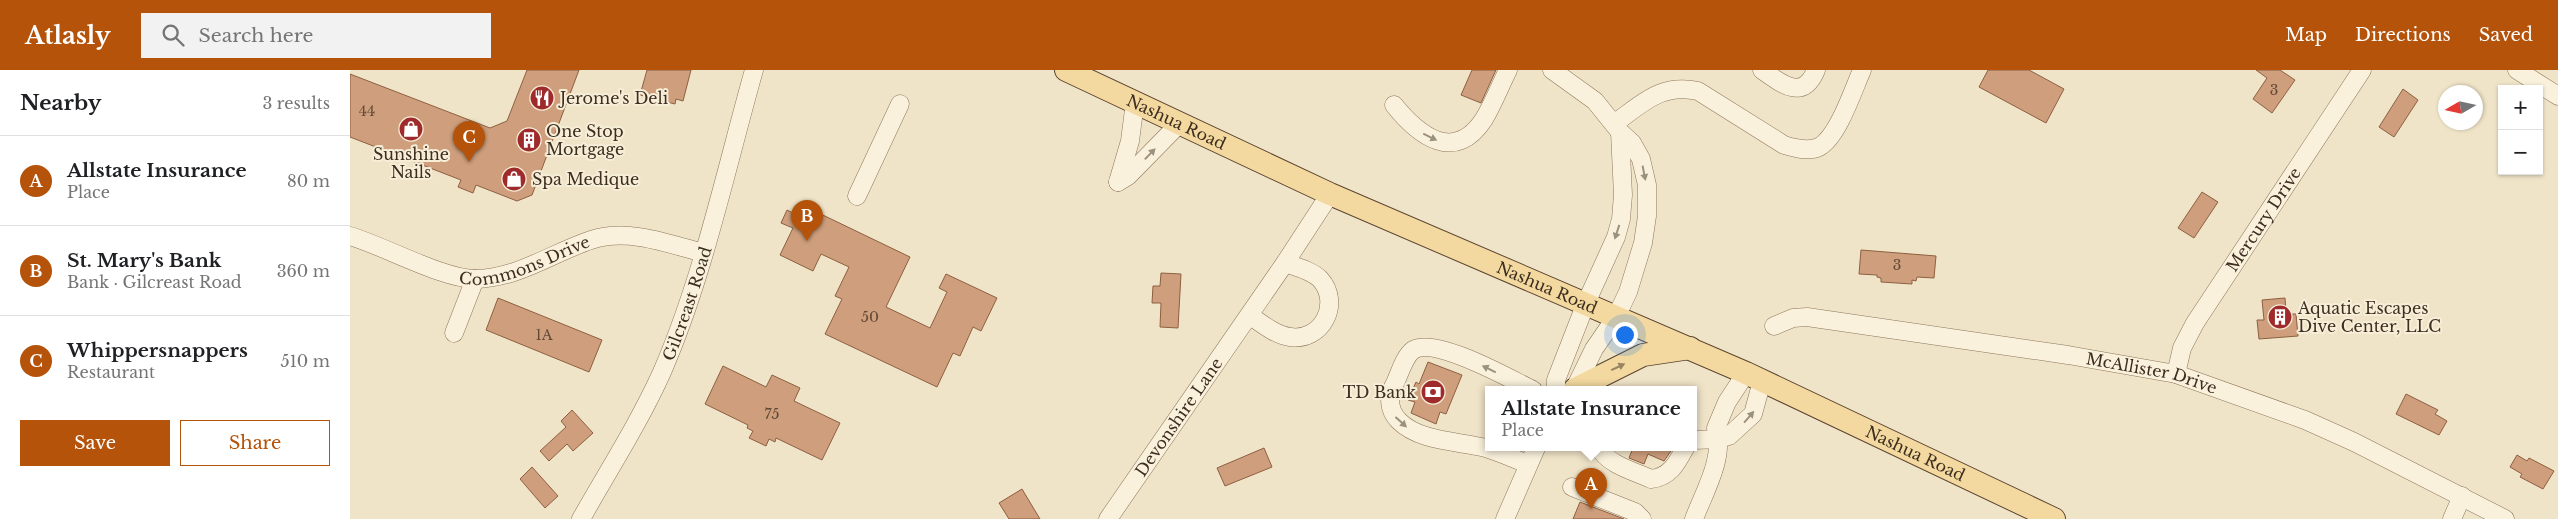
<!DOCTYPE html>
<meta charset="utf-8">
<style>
body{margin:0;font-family:"Libre Baskerville",serif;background:#f2f2f2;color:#202124}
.controls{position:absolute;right:15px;top:15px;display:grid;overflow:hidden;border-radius:0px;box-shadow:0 1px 4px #0004}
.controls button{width:45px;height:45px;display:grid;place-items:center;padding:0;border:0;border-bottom:1px solid #e0e0e0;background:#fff;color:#202124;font:25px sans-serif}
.compass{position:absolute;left:2088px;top:15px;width:45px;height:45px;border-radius:50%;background:#fff;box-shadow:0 1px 4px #0004;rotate:261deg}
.you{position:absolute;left:1274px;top:264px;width:18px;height:18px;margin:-12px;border:4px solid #fff;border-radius:50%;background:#1a73e8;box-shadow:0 0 0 8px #1a73e833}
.badge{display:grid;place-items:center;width:32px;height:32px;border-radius:50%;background:#b45309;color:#fff;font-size:16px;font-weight:700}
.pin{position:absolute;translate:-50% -41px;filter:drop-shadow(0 1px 2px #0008)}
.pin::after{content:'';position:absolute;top:26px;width:18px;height:15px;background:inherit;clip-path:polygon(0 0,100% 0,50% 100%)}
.popup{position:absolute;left:1135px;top:316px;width:212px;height:65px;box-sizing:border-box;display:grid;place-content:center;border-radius:0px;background:#fff;filter:drop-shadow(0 1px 4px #0005);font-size:16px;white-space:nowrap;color:#757577}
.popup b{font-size:19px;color:#202124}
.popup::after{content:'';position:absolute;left:50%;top:100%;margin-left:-10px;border:10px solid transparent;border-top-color:#fff}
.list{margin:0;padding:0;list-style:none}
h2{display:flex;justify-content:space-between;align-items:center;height:65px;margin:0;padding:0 20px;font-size:21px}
h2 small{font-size:16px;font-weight:400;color:#757577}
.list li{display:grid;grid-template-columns:32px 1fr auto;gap:15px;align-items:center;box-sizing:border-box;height:90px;padding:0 20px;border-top:1px solid #e0e0e0}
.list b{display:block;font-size:19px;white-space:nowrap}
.list p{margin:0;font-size:16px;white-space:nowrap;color:#757577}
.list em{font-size:16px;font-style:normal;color:#757577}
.actions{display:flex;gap:10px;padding:15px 20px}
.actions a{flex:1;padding:11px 0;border:1px solid #b45309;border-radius:0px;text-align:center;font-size:18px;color:#b45309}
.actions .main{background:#b45309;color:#fff}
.icon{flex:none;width:28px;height:28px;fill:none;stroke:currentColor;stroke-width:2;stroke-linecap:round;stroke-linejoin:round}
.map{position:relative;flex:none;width:2208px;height:449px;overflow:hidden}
header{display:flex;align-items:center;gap:30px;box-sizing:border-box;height:70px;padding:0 25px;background:#b45309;color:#fff}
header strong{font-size:24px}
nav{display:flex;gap:28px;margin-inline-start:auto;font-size:18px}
.search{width:350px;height:45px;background:#f2f2f2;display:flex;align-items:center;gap:12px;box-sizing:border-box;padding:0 18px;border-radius:0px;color:#757577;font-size:19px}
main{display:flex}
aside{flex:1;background:#fff}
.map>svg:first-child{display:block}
</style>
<header>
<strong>Atlasly</strong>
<div class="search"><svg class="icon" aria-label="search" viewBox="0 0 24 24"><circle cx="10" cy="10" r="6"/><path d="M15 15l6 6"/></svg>Search here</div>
<nav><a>Map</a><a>Directions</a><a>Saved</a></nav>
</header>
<main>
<aside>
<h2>Nearby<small>3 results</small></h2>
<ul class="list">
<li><span class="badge">A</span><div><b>Allstate Insurance</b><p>Place</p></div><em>80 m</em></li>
<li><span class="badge">B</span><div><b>St. Mary's Bank</b><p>Bank · Gilcreast Road</p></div><em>360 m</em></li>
<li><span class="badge">C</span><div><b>Whippersnappers</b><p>Restaurant</p></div><em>510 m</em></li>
</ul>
<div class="actions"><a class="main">Save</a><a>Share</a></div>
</aside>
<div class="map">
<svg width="2208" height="449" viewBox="0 0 2208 449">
<rect width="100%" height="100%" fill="#f0e4c8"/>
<path fill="#cf9f7d" stroke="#8d5f41" d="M177,0H229L182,125L167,131L126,115L123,123L108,117L111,110L0,67V4L140,58L157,51Z
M297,0H341L333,31L326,29L325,34L290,25Z
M1122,0H1146L1131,33L1111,25Z
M1638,0H1679L1714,19L1696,53L1629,17Z
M1906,0H1930L1945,10L1922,43L1903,29L1917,8Z
M2053,19L2068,30L2044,67L2029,57Z
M1852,122L1868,132L1844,168L1828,158Z
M452,135L560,187L536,237L580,258L597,222L589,218L596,204L647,228L631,261L623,257L610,286L603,283L587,317L475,264L492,229L485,226L499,197L471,184L463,201L430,185L443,158L431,153L437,140L447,145Z
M1511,180L1586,186L1584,208L1567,207L1566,211L1562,210V214L1531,212V208L1527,207V205L1509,204Z
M811,203L831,204L828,258L810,257L811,233H802L803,216H810Z
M148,228L252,270L239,302L136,260Z
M1935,228L1936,244H1946L1948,266L1909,269L1907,250H1914L1912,230Z
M1078,292L1112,305L1096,344L1090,342L1086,354L1061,343L1065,332L1058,330L1066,312L1069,314Z
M373,296L416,317L422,305L450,318L444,331L490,353L472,390L426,368L425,372L419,369L416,376L399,368L403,361L397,358L398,355L355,334Z
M2056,324L2088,340L2085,344L2097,351L2089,365L2046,344Z
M222,340L243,363L223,381L217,374L199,391L190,381L216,357L211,351Z
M914,378L922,397L875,416L867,398Z
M1283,378H1323L1314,391L1298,384L1294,394L1279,388Z
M2167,385L2177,391L2179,388L2204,401L2193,419L2170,407L2172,404L2160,397Z
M182,397L208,426L195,438L170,409Z
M672,419L690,449H659L649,433Z
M1230,432L1274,449H1223Z"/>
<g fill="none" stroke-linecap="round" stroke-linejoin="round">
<defs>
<g id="minor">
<path d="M1202,0L1245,31L1270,62L1282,73L1291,89L1297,115V146L1293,173L1278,222L1266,247L1244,279L1224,320"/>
<path d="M1412,0C1433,15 1453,31 1466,0"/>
<path d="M2167,0L2208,26"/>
<path d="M1044,35C1069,66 1105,94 1134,49C1143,34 1150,16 1158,0"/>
<path d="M1265,53C1293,33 1311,13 1348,21L1434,75C1444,78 1458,82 1469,77C1488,67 1503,20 1512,0"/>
<path d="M768,112L778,106L830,53"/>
<path d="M768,112L780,71L785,32"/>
<path d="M507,126L550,34"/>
<path id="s1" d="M0,166C34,176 93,209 126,209C168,208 202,183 241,170C277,158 317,173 353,183"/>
<path d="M935,193L980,124"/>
<path id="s2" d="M1424,256L1443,248L1457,247L1718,285L1826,304L1955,350L2004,372L2155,449"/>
<path d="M104,263L125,209"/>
<path id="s3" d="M1826,304L1832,278L1845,253L2012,0"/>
<path d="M1206,320V310L1236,233L1266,167L1271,149L1273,125L1270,62"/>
<path d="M1344,370L1369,369L1379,366L1403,344L1412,311"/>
<path d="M1250,378C1256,394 1286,402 1301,409C1320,407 1327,393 1335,378"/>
<path d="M1178,394C1164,389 1150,382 1136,378C1109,371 1070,372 1049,351C1038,340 1038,326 1045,313C1050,303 1054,287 1063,280C1085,266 1160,309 1183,320"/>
<path d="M1222,417L1285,442L1292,449"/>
<path id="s4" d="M231,449C258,401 289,353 312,302C353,208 376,99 404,0"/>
<path id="s5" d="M758,449L935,193C946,197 961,200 970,209C992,233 972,272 940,267C925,265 911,253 899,245"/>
<path d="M1155,449L1186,378"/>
<path d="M1344,449C1354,422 1375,388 1366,358L1377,332L1396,303"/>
<path d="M2102,449L2112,426"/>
</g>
<g id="major">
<path id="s6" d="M716,0L980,124L1396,303L1704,449"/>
<path d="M1225,319L1293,285L1340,278"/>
</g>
</defs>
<use href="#minor" stroke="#8d765c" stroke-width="19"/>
<use href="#major" stroke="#5b4430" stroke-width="24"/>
<use href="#minor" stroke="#faf1dc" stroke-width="18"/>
<use href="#major" stroke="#f3d9a0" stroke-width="22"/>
</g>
<defs><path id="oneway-solid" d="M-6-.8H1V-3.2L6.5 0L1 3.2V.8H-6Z" transform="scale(1.25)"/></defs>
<g fill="#9c907e">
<use href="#oneway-solid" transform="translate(1080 67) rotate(26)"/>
<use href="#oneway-solid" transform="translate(800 84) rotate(-46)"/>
<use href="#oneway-solid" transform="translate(1294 103) rotate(79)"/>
<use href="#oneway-solid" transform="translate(1267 162) rotate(108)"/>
<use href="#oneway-solid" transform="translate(1139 299) rotate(-154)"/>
<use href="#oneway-solid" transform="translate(1399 347) rotate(-49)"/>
<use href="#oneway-solid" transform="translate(1051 352) rotate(42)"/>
</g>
<use fill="#988460" href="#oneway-solid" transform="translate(1268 297) rotate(-25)"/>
<defs>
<symbol id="restaurant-disc" viewBox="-11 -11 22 22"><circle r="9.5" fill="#9e2a2b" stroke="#f7eed8"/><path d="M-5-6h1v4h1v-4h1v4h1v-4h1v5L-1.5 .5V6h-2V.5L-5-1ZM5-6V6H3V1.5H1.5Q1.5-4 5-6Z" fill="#fff"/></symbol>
<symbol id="shop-disc" viewBox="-11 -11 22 22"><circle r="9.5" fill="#9e2a2b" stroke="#f7eed8"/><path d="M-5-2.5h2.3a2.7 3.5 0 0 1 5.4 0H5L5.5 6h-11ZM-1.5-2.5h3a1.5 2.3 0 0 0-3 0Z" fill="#fff"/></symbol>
<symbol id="building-disc" viewBox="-11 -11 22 22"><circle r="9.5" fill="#9e2a2b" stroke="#f7eed8"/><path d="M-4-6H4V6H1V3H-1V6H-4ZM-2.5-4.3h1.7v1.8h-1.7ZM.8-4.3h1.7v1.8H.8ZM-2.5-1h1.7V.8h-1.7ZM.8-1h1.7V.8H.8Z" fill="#fff"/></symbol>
<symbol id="bank-disc" viewBox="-11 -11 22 22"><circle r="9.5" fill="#9e2a2b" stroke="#f7eed8"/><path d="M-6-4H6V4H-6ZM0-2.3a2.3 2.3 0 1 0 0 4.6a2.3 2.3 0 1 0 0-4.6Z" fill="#fff"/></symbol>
</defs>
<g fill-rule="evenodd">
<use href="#restaurant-disc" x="178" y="14" width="28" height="28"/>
<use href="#shop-disc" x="47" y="45" width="28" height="28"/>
<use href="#building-disc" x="165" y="56" width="28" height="28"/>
<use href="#shop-disc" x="150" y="95" width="28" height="28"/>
<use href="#building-disc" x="1916" y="233" width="28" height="28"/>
<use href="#bank-disc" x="1069" y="308" width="28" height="28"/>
</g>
<g text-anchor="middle" stroke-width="4" stroke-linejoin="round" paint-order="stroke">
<g font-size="14" fill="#624a37">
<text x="1924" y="25">3</text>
<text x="17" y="46">44</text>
<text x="1547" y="200">3</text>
<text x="520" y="252">50</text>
<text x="194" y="270">1A</text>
<text x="422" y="349">75</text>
</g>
<g font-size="16" fill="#3d2e20" stroke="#f7eed8" text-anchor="start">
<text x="210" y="34">Jerome's Deli</text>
<text x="196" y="67">One Stop<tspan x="196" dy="18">Mortgage</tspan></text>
<text x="61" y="90" text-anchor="middle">Sunshine<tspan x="61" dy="18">Nails</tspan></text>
<text x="182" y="115">Spa Medique</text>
<text x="1948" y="244">Aquatic Escapes<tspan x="1948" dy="18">Dive Center, LLC</tspan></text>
<text x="1066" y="328" text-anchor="end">TD Bank</text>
</g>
<g font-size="16" fill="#3d2e20" stroke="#f7eed8">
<text dy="6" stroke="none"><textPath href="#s6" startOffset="122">Nashua Road</textPath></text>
<text dy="6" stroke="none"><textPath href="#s3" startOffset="179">Mercury Drive</textPath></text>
<text dy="6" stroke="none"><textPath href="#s1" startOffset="185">Commons Drive</textPath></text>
<text dy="6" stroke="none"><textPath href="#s6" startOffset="528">Nashua Road</textPath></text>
<text dy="6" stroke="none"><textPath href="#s4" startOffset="241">Gilcreast Road</textPath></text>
<text dy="6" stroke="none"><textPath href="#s2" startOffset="384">McAllister Drive</textPath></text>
<text dy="6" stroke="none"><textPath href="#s5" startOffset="124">Devonshire Lane</textPath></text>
<text dy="6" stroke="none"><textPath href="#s6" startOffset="932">Nashua Road</textPath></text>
</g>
</g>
</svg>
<div class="controls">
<button>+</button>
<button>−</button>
</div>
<svg class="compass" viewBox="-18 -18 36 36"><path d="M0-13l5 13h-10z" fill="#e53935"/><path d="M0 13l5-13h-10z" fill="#757577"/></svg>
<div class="you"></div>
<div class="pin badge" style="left:1241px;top:439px">A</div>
<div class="popup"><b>Allstate Insurance</b>Place</div>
<div class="pin badge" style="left:457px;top:171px">B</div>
<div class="pin badge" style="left:119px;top:92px">C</div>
</div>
</main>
